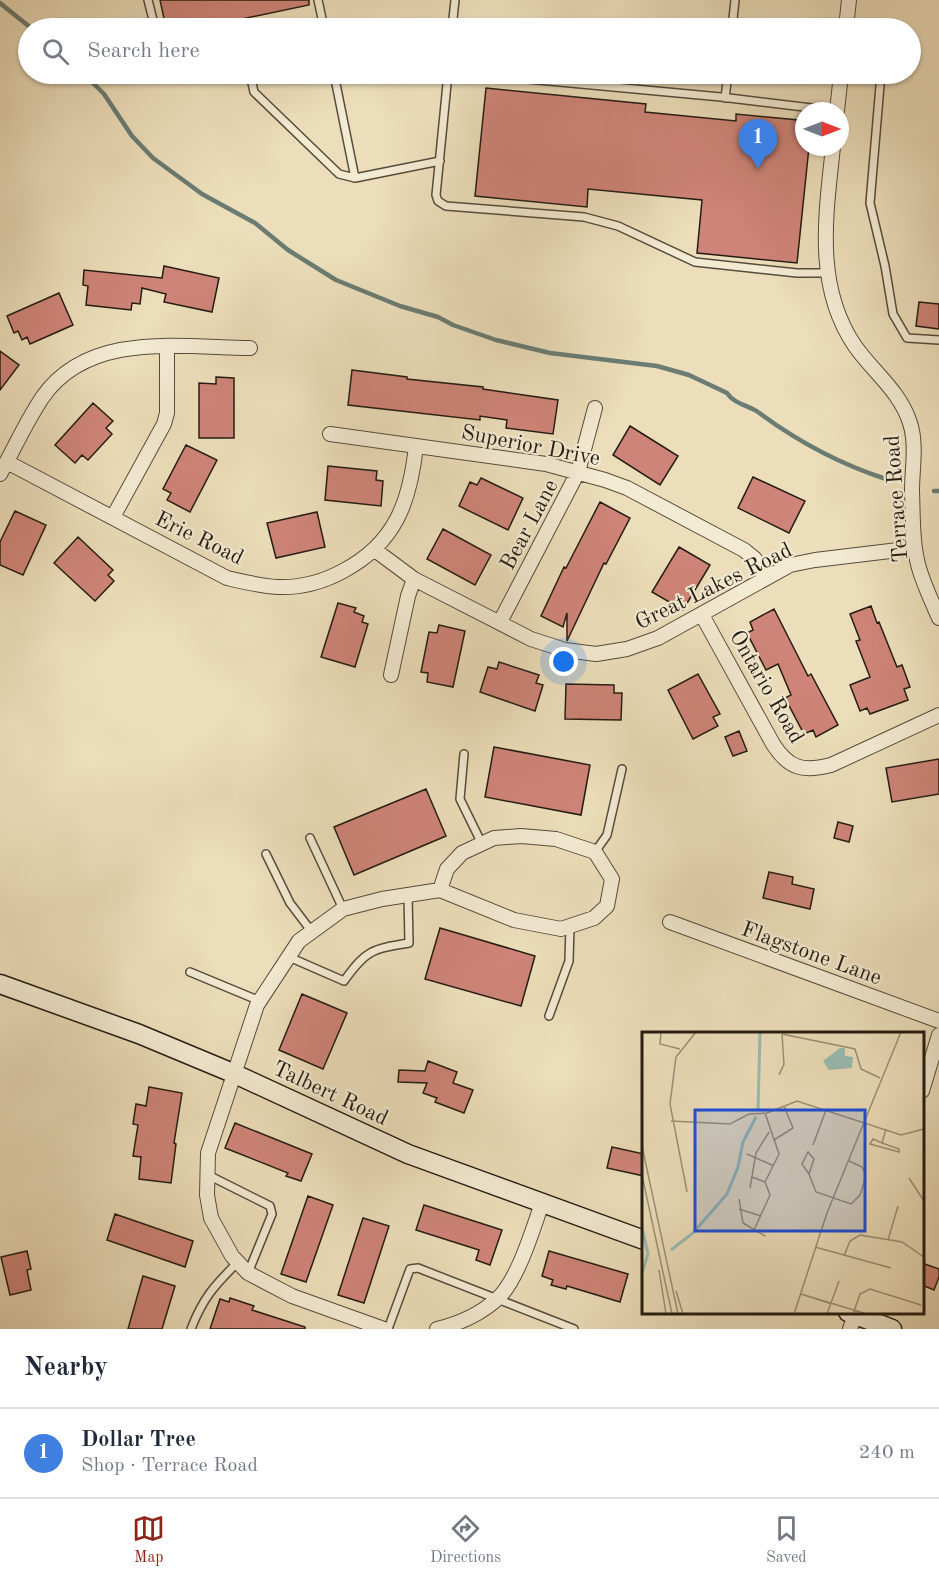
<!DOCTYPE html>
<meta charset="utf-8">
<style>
body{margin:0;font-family:"Old Standard TT",serif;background:#f6f6f7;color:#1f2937}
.compass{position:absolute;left:795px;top:102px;width:54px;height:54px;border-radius:50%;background:#fff;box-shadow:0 2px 4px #0004;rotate:90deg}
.you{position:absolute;left:564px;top:662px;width:21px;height:21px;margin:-15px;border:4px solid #fff;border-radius:50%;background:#1a73e8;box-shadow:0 0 0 9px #1a73e833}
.badge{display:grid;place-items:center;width:39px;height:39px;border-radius:50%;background:#8f2418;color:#fff;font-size:20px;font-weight:700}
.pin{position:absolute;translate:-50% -50px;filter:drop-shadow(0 2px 3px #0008)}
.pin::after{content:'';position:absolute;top:32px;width:21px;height:18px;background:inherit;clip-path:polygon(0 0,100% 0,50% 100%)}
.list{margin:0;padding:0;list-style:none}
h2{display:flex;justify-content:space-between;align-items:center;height:78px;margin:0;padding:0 24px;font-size:26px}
h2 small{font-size:20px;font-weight:400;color:#747a83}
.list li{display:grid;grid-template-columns:39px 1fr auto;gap:18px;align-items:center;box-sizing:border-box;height:90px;padding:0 24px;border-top:2px solid #e0e1e3}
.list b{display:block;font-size:22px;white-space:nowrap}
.list p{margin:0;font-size:20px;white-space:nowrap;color:#747a83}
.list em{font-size:20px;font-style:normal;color:#747a83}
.icon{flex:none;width:33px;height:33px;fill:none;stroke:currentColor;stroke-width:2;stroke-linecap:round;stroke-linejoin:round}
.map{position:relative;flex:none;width:939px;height:1329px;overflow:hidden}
.search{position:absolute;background:#fff;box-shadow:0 2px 4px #0004;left:18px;right:18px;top:18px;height:66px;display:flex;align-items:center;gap:15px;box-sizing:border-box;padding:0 21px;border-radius:33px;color:#747a83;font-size:22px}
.sheet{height:168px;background:#fff}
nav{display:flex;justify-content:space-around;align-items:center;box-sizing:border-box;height:84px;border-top:2px solid #e0e1e3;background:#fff;font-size:16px;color:#747a83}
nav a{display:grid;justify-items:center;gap:3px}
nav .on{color:#8f2418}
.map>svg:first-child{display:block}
</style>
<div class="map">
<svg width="939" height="1329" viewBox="0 0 939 1329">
<rect width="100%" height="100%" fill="#ecdeba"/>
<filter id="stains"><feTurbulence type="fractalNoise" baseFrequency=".00333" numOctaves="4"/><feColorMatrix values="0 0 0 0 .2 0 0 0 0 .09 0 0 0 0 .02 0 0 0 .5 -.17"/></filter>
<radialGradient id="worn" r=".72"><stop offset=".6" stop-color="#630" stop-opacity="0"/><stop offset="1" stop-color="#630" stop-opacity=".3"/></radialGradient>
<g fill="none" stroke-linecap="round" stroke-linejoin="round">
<path stroke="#6a7c73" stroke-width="4.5" d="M0,3L31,28
M84,74L104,94L132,136L153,158L202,194L255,223L288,250L336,280L400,306L438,317L453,325L496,340L550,353L657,366L689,375L727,393C734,404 748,405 758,412C797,441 840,464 886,479
M934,491H939"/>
</g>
<path fill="#ce8478" stroke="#241c12" stroke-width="1.5" d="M160,0H309V5L199,28H166Z
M486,88L646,104L645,112L736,121V114L798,120L797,127L804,128V147H809L797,263L697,253L702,200L588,189L587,207L475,196Z
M164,266L219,278L212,312L164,302L166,294L142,288L140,304L132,303L131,310L86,305L88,286L83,285L84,270L162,278Z
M59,293L73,325L30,344L27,337L22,340L18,331L14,333L7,316Z
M919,302L939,304V329L916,326Z
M0,351L19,365L0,390Z
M352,370L407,377V379L483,387V389L558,400L553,434L506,428L507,420L480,416V420L348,405Z
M216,377L234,378V438H199V383L216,384Z
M93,403L113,421L106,428L112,434L88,460L82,455L75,463L55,445Z
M630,426L678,456L660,485L613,455Z
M186,445L217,460L190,512L167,500L171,493L163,489Z
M328,466L377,471L376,480L383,481L381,506L325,500Z
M753,477L805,501L789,533L738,508Z
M481,478L523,498L508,530L459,506L470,482L477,485Z
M600,502L630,518L606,564L604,563L567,641V613L563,627L541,616L564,567L566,568Z
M15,511L46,525L23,575L0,565V542Z
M317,512L325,547L276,558L267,523Z
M443,529L491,555L475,585L427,559Z
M78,537L113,570L108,575L114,581L95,601L54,563Z
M679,547L710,565L683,610L652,592Z
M338,603L356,608L354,612L364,616L362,622L368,624L355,667L321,657Z
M871,606L877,623L879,622L897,667L902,665L910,687L904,689L908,700L870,714L867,708L860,711L850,685L870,677L856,641L860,640L850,614Z
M774,609L808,676L811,674L838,725L816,737L813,730L804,734L785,698L791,695L778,664L766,670L747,633L753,630L750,622Z
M439,625L465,631L453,687L427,682L428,673L421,672L429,632L437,633Z
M499,662L539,675L536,683L543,685L535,711L480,692L488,667L497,669Z
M698,674L720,714L713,717L718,726L693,739L668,690Z
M566,684L614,685V693H622L621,720L565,719Z
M739,731L747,751L733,756L725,737Z
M494,747L590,765L581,815L485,797Z
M939,759V794L892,802L886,768Z
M426,789L446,836L354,875L334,827Z
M838,822L853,826L849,842L834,838Z
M769,872L793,877L792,884L814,889L810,909L763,898Z
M440,928L535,956L521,1006L425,979Z
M302,994L347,1013L323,1069L279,1050Z
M428,1061L457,1072L453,1083L473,1090L464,1113L435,1102L437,1098L423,1093L427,1083L398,1082L399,1070L425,1071Z
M149,1087L182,1093L174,1143L176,1144L171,1183L139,1179L141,1157L133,1156L138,1125L133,1124L136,1104L146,1106Z
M235,1123L312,1154L301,1181L286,1176L288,1173L225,1148Z
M612,1147L644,1154V1176L607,1168Z
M308,1196L333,1205L306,1282L281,1274Z
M424,1205L502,1230L490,1265L476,1260L479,1250L416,1230Z
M115,1214L193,1241L185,1267L107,1240Z
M363,1218L389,1226L364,1303L338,1295Z
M27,1251L31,1269L27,1270L31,1290L10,1295L1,1257Z
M549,1251L628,1274L620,1302L567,1286L566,1289L551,1285L553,1280L542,1276Z
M922,1263L939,1269V1277L934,1290L922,1285Z
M143,1276L175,1286L162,1329H128Z
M230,1298L254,1306L252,1310L305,1327V1329H210L220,1299L229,1302Z"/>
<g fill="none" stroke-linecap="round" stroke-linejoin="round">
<defs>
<path id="lane" d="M148,0L155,28
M318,0L324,28
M452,28L455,0
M732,28L735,0
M250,74L254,92L339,174L355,178L440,161
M334,74L355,178
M448,74L436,195L438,201L446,206L584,217L618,226L695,262L797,273H827
M474,74L721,97L837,111
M881,74L870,203L885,266L893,314L907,338L939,340
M725,98L728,74
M464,754L460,799L482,844
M310,838L343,909
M595,852L607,835L622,769
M266,854L290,903L312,932
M289,957L344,981C366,950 372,949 409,943L408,895
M190,972L260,1001
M549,1016L569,961L570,926
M206,1174L270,1206L272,1214L248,1273
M191,1329C203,1298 214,1286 237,1263
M388,1329L410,1269L418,1268L574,1329"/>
<path id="street" d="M846,28L849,0
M837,111L841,74
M833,147C826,214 814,286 855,346C873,372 900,391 910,423C917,444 912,469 912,491C913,515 912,544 919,568C924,585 932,602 939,618
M330,434L546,464L605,480L627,488L744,550L755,559L765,578
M7,462L227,578C244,582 260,586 277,587C301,588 323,582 343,571C396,543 410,501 416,446
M0,474C14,449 26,422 42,398C88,331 180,347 250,348
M113,517L164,424L167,413V347
M375,550L414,579L531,639L565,650L596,654L627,649L658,638L790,565L815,560L915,548
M702,615L773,744C789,769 803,772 831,765L939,715
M500,622L578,472L595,408
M391,675L408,596L414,579
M670,922L939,1021
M922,1091L939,1035
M384,1329L292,1296L248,1273L232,1256L211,1218L207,1195L208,1153L257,1005L299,941L343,909L382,899L440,890L514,920L561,929L594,918L607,906L612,879L595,852L556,839L521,836L494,838L462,853L447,869L440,890
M437,1329C458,1324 480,1314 496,1300C517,1283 533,1229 542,1203
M850,1329L856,1312"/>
<path id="secondary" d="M0,984L139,1034L235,1074L408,1154L644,1240
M848,1312L892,1329"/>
</defs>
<use href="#lane" stroke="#564c3c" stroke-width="10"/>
<use href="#street" stroke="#564c3c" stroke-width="16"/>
<use href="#secondary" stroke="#241c12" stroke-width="21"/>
<use href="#lane" stroke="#f3ead2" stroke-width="7"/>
<use href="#street" stroke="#f3ead2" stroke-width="14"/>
<use href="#secondary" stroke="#f3ead2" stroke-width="18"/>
</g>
<g text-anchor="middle" stroke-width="4.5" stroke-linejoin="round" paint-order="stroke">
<g font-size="22" fill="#241c12" stroke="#f3ead2">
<text transform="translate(531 444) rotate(11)" y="8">Superior Drive</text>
<text transform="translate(895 499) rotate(-94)" y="8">Terrace Road</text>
<text transform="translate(528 524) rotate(-62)" y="8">Bear Lane</text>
<text transform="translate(200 537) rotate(26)" y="8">Erie Road</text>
<text transform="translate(713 585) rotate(-26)" y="8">Great Lakes Road</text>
<text transform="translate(768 686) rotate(60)" y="8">Ontario Road</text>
<text transform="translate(812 952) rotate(20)" y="8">Flagstone Lane</text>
<text transform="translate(331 1092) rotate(25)" y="8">Talbert Road</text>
</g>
</g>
<g transform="translate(642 1032)">
<rect width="282" height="282" fill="#ecdeba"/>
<path d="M198,16H203V24L211,25L210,36L187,38L181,29Z" fill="#99bcb3"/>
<path fill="none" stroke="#99bcb3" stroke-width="3" d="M116,79L118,0M0,196L6,222L0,241M29,218L51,201L85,162L96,135L101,110L114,85"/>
<path fill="none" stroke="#9c9077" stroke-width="1.5" d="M19,0L18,12L38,17M140,2L213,17L219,37L238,46M137,43L142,32L140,2M123,81L137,122L123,150M29,89L88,92L107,82L125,81L155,69L259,103L282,97M132,108L151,96L142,74M240,111L257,117V120L228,112L231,107L240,111L244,97M171,113L184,78M0,114L36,282M105,122L132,134M167,142L160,132L166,120L172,127L167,142L174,160L209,172L218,163L224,144L220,135L207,129M0,143L30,282M110,145L123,150L128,163L112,198M267,146L282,169M108,156L114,121L127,100M45,160L28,72L34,25L54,0M97,167L101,191L123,204M97,177L119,184M246,208L256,174M173,215L249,236M202,224L208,209L218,203L260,210L282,225M17,238L24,282M34,259L41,282M159,262L225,282M159,262L187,271M152,282L185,181L259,0M185,282L197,249M211,282L218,262L228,257L279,273"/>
<path fill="#1d4ed8" fill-opacity="0.15" stroke="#1d4ed8" stroke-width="3" d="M53,78H223V199H53Z"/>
<rect width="282" height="282" fill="none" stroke="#241c12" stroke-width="3"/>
</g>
<rect width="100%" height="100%" filter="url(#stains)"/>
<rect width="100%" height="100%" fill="url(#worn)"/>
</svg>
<svg class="compass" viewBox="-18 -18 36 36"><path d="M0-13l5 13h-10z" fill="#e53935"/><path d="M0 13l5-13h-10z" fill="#747a83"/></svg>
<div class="you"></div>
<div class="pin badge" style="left:758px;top:169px;background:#3f7fe0">1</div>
<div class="search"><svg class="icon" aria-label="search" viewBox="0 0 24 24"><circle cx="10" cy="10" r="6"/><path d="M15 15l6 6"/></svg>Search here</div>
</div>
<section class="sheet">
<h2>Nearby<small></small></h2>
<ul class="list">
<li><span class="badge" style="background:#3f7fe0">1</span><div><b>Dollar Tree</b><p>Shop · Terrace Road</p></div><em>240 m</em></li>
</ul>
</section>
<nav>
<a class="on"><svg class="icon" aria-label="map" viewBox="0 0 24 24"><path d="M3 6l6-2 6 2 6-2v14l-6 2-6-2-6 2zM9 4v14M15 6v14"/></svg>Map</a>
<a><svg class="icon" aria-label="directions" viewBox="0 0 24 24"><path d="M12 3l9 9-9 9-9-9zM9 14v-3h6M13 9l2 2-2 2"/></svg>Directions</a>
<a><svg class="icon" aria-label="saved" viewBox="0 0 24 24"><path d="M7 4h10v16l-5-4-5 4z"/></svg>Saved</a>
</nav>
